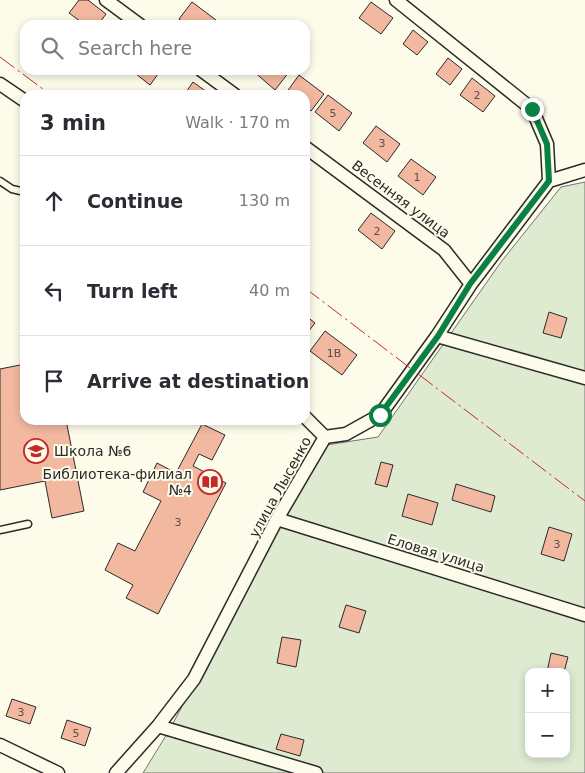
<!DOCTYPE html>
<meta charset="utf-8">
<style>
body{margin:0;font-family:"DejaVu Sans",sans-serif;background:#f2f2f3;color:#2b2b33}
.controls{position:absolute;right:15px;bottom:15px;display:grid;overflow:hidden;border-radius:10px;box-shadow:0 2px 8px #0003}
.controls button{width:45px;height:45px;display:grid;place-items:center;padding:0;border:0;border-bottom:1px solid #e1e1e2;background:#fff;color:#2b2b33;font:25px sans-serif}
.stop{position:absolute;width:15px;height:15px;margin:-11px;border:4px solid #0b8043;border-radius:50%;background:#fff}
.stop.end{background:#0b8043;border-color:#fff;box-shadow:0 1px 5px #0008}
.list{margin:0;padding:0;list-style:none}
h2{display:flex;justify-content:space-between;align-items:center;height:65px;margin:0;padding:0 20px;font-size:21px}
h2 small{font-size:16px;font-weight:400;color:#7c7c81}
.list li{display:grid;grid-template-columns:32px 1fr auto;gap:15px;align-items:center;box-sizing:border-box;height:90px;padding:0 20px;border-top:1px solid #e1e1e2}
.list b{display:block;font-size:19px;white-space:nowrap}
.list em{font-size:16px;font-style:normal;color:#7c7c81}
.icon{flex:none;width:28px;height:28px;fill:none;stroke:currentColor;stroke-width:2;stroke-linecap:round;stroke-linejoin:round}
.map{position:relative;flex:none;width:585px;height:773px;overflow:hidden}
.search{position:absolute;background:#fff;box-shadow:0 2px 8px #0003;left:20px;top:20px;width:290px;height:55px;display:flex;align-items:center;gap:12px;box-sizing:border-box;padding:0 18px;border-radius:15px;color:#7c7c81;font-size:19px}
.panel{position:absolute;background:#fff;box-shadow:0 2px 8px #0003;left:20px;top:90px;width:290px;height:335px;border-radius:15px}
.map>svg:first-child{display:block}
</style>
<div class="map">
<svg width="585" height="773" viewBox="0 0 585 773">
<rect width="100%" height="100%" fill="#fdfbea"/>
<path fill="#deebd1" stroke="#74746e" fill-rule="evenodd" d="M585,182V773H143L170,729L320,446L378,437L501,262L561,187ZM529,672H566V754H529Z"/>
<path fill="#f2b8a0" stroke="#2b2b2b" d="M79,0H88L106,14L98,25H85L69,13Z
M192,2L216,20L212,25H187L179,19Z
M371,2L393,18L381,34L359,18Z
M413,30L428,42L417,55L403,44Z
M448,58L462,69L450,85L436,74Z
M131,70H161L150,85Z
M252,70H286L289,72L275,90Z
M299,75L324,94L311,111L305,107V95H289L286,93Z
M472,78L495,96L483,112L460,95Z
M193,82L211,95H184Z
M328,95L352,113L339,131L315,112Z
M376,126L400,144L387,162L363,143Z
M411,159L436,177L423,195L398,176Z
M371,213L395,231L382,249L358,230Z
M549,312L567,318L561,338L543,333Z
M305,315L315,323L305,336Z
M325,331L357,355L342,375L310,351Z
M25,364V420H66L84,511L52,518L45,481L0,490V369Z
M202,424L225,435L212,460L199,454L193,466L226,483L158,614L126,598L133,585L105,570L118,543L135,551L161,501L143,492L157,463L176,473Z
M381,462L393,465L387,487L375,484Z
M456,484L495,496L491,512L452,500Z
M408,494L438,503L432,525L402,516Z
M549,527L572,534L564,561L541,554Z
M346,605L366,611L359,633L339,627Z
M282,637L301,640L296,667L277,663Z
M551,653L568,657L564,672H547Z
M12,699L36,707L30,724L6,716Z
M67,720L91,728L85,746L61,738Z
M281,734L304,740L300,756L276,749Z"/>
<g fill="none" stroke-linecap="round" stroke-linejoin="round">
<defs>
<path id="lane" d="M0,181L12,189L25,192
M0,530L28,524"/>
<path id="street" d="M106,0L140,25
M396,0L532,109L547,144L549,181
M201,70L235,95
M0,84L25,101
M305,147L444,250L471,284
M437,336L585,378
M305,417L325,437
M277,519L585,615
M158,726L316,773
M0,745L58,773
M116,773L158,726L194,679L277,519L325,437L346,434L380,415L437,336L471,284L549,181L585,170"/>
</defs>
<use href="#lane" stroke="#2b2b2b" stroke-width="9"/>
<use href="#street" stroke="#2b2b2b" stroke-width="15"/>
<use href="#lane" stroke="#fdfbea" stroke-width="6"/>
<use href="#street" stroke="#fdfbea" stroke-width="12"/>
<path stroke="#c62828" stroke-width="1" stroke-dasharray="18 4 2.5 4" stroke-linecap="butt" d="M0,57L51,95
M305,288L585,501"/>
</g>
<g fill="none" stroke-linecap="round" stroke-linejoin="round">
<path stroke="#0b8043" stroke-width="6" d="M380,415L438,336L470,284L549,181L547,144L532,109"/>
</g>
<defs>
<symbol id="school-ring" viewBox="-11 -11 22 22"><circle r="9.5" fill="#fdfbea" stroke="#c62828" stroke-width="1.5"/><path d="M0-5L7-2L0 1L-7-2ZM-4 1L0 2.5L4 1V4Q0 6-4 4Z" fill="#c62828"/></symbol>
<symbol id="library-ring" viewBox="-11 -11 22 22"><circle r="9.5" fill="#fdfbea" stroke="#c62828" stroke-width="1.5"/><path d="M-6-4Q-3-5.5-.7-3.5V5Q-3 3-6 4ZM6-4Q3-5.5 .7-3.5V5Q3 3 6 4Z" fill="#c62828"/></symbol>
</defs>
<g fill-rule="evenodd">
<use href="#school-ring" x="22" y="437" width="28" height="28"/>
<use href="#library-ring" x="196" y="468" width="28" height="28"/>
</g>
<g text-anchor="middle" stroke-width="4" stroke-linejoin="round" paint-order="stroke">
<g font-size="11" fill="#5d4e48">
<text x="477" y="99">2</text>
<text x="333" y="117">5</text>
<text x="382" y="147">3</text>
<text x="417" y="181">1</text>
<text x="377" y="235">2</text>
<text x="334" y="357">1В</text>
<text x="178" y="526">3</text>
<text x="557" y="548">3</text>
<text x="21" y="716">3</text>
<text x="76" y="737">5</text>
</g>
<g font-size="14" fill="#2b2b2b" stroke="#fdfbea">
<text transform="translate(401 199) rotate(37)" y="5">Весенняя улица</text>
<text transform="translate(280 487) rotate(-61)" y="5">улица Лысенко</text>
<text transform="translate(436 553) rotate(17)" y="5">Еловая улица</text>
</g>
<g font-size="14" fill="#2b2b2b" stroke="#fdfbea" text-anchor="start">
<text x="54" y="456">Школа №6</text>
<text x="192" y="479" text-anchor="end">Библиотека-филиал<tspan x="192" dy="16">№4</tspan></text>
</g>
</g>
</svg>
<div class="controls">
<button>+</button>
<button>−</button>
</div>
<div class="stop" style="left:380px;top:415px"></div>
<div class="stop end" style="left:532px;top:109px"></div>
<div class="search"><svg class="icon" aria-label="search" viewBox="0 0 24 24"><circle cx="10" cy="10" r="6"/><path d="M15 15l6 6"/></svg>Search here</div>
<section class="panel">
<h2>3 min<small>Walk · 170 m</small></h2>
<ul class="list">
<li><svg class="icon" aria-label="ahead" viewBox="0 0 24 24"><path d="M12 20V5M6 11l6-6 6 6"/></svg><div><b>Continue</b></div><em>130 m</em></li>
<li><svg class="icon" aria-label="left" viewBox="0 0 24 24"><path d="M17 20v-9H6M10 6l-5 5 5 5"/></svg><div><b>Turn left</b></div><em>40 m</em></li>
<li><svg class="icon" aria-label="arrive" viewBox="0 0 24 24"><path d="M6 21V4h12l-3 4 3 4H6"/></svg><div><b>Arrive at destination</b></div></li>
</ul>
</section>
</div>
